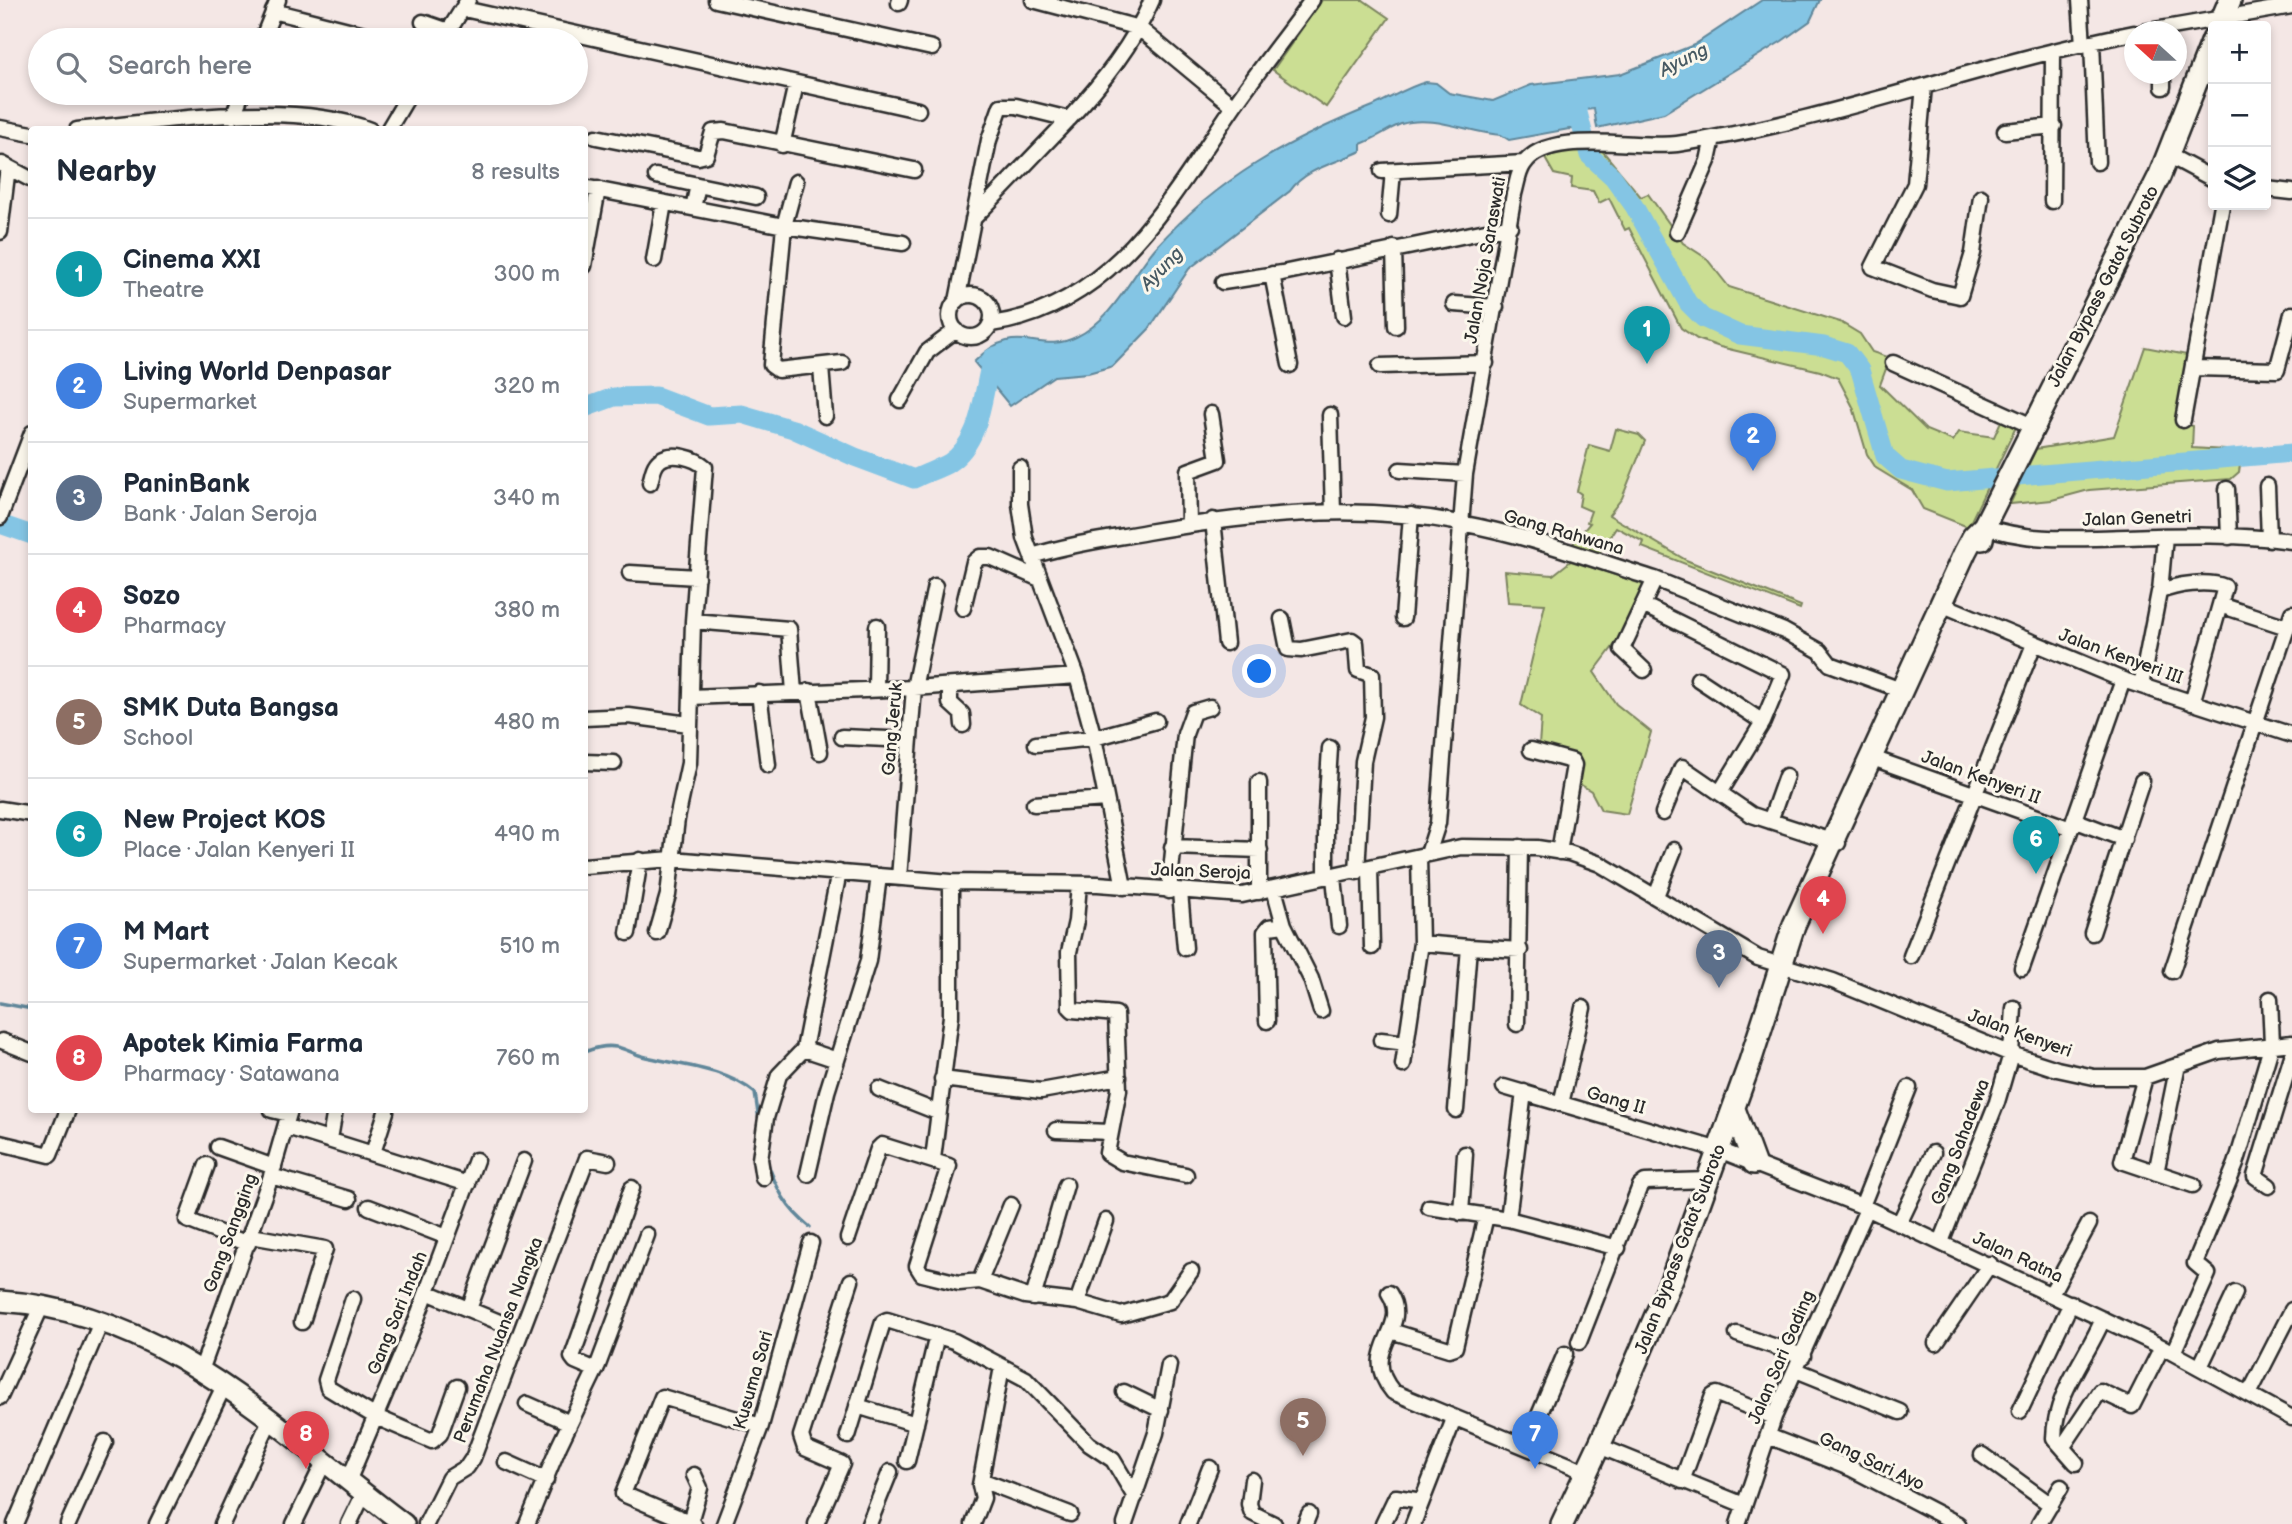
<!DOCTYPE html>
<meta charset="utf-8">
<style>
body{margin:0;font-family:"Balsamiq Sans",sans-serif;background:#f6f6f7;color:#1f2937}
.controls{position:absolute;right:21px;top:21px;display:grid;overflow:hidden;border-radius:7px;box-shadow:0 4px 10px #0003}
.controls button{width:63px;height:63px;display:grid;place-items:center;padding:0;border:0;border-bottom:2px solid #e0e1e3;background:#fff;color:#1f2937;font:35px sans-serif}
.compass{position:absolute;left:2124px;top:21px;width:63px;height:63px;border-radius:50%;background:#fff;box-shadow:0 4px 10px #0003;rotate:291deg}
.you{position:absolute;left:1260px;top:672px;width:24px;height:24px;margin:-18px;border:5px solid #fff;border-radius:50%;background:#1a73e8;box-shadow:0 0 0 10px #1a73e833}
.badge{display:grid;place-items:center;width:46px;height:46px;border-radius:50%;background:#2b2b2b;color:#fff;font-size:23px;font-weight:700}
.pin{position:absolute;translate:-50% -58px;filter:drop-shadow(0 2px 4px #0008)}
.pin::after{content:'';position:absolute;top:37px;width:24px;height:21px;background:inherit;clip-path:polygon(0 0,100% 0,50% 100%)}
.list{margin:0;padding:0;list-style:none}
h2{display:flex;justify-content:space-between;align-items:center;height:91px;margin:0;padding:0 28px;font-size:30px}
h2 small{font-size:23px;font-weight:400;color:#747a83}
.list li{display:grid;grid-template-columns:46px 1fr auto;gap:21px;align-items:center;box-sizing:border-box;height:112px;padding:0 28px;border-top:2px solid #e0e1e3}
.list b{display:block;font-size:26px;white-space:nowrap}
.list p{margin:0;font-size:23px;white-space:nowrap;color:#747a83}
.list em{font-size:23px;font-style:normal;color:#747a83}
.icon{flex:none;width:38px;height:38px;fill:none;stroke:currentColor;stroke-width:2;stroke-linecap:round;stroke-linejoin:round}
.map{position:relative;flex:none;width:2292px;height:1524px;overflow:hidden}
.search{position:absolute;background:#fff;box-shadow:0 4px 10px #0003;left:28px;top:28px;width:560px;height:77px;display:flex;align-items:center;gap:18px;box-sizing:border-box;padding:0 24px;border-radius:38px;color:#747a83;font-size:26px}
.panel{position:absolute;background:#fff;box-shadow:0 4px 10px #0003;left:28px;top:126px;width:560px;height:987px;border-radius:7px}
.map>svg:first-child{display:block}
</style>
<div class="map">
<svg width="2292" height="1524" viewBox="0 0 2292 1524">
<rect width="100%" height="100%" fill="#f4e7e5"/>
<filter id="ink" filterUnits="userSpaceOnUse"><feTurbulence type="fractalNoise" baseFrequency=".0143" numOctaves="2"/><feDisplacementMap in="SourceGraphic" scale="14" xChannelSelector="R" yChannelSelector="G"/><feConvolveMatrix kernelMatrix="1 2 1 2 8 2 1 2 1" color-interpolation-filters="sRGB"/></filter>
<g filter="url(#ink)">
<path fill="#cbde93" stroke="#7b845f" stroke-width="2" d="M1322,0H1363L1389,18L1326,107L1273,70Z
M1600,148L1641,197L1648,194L1683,243L1706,258L1729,287L1840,322L1860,334L1872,352L1890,358L1880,385L1926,430L1953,441L1959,432L1994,437L2001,421L2016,427L1968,527L1923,509L1912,490L1876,468L1867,454L1853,407L1838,378L1820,371L1720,347L1697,339L1681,328L1629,228L1625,230L1609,198L1599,203L1593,191L1571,188L1572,178L1554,174L1542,153Z
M2145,347L2192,356L2179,423L2193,426L2192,448L2242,451L2239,472L2231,479L2089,490L2052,500L2010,504L2036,449L2114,436Z
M1616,429L1639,435L1645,441L1622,498L1609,515L1686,560L1801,606L1800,609L1642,547L1644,542L1616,527L1596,558L1571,546L1590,523L1587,522L1591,511L1579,506L1581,494L1577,491L1589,445L1610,451Z
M1572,560L1644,585L1624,632L1594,672L1616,704L1651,732L1627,814L1601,810L1591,791L1578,783L1579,757L1539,745L1541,718L1521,705L1545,604L1508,602L1505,571L1553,575Z"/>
<path fill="#84c5e4" stroke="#60879a" stroke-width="2" d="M1762,0H1820L1810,21L1782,41L1664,113L1597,128L1594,109L1584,110L1586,130L1569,129L1509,140L1501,135C1469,133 1433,114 1401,124C1388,129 1375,139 1361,144V151C1337,163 1306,168 1290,191L1189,269L1149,329L1113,366L1088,373L1054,376L1010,406L974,362C1016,318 1038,356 1076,337C1115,318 1130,276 1157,246C1219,178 1288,140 1373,106C1391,98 1407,87 1426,82L1436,83L1449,93L1493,101L1531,85L1620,74L1694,45Z"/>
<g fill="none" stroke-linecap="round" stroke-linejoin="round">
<path stroke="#60879a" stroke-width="3.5" d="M0,1003L32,1009
M584,1052C595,1048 605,1045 616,1047C625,1048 633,1054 642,1056C678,1065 726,1068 755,1093L759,1120
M767,1161C777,1190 786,1208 810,1227"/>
<path stroke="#84c5e4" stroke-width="19" d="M1576,105L1589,155L1613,177L1634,206L1688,303L1703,318L1740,335L1824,346L1847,353L1860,370L1885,456L1901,470L1947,482L2292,453
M584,408L614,397L656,396L709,416L742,414L793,429L855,457L914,479C925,473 939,469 949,463C983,440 982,393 992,358L996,356
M0,524L32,535"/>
<defs>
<path id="minor" d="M716,0L932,48
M1033,0L1139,28L1233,106
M2080,0L2083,45
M899,3L900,0
M464,9L918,110
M273,11L388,40
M423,22L449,31
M2143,32L2292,6
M262,40L278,0
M443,40L468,0
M2092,42L2097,162
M1924,86L1915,184L1873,267L1932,290L1960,296L1973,253L1981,197
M2163,87V74
M233,116L242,93
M0,128L32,134
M77,130C160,121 293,99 370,130
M388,130L410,93
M2005,131L2054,126
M596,137L698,157L706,155L713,132L724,131L914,170
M782,145L796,84
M2168,155L2213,179
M2,164L32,180
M1382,171L1524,163
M656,176L698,185L693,208
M796,182L784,226L771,365L778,370L842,363
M698,185L756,197
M584,187L784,226L903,243
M2266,189L2292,192
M2052,201L2053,51
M1389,215L1393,171
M973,219L1069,119
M0,232L8,167
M1677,232L1708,161L1713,138
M1394,248L1396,326
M654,260L664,203
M1337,260L1344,316
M584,266L598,189
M1272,274L1290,365
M1223,282L1282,273L1510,226
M950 316a21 21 0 1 1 42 0a21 21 0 1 1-42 0Z
M957,301L989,140L1001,106H1016L1069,119C1102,83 1133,45 1152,0
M1454,304L1496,307
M991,324C1113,307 1170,199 1233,107C1258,71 1286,36 1312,0
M1893,363L2032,426
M1380,366L1486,363
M821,367L825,416
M2194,368L2277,370L2292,314
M900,400L927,352L956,330
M1330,415L1333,512
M2183,420L2222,205
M1020,468V504L1025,538L1077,676L1094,738L1124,887
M1400,470L1465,474
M650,483C652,476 653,465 660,460C672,451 695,458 705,467L693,621L689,763L677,819L668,895L657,933
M2267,486L2269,539
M2227,489L2229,537
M0,517L32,433
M1213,520L1226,643
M1189,525L1188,471L1218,460L1211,414
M1984,526C2029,543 2079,538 2127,537C2182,535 2237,534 2292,541
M1032,556C1070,544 1109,539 1147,532C1251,514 1356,503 1460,523C1526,535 1591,559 1655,579L1622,649L1644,670
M630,573L697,577
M1655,579L1784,631L1820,651L1830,664L1901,690
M2160,591L2165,536
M1941,604L2123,680L2292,735
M2220,605L2287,627
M963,608L974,562L980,557H990L1040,579
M1651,609L1783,674L1763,722L1721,791
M1403,618L1411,515
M1282,619L1288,649L1301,650L1352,640L1356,643L1358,670L1372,675L1373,717L1363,761L1357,872
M693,621L789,629L794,692
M1698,679L1763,722
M950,686V703L962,714L963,725
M2141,686L2159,592C2176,584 2208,580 2225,587L2192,703
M876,689L877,626
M809,691L820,752
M759,693L768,765
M691,697L914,688L1077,676
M584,718L629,716L689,724
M842,737L910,740
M1036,744L1094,738L1156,721
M1531,750L1572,761L1574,765L1559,852
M1878,760L2071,829
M584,762L614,763
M1259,782V892
M1034,804L1106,799
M0,809L32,814
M1663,813L1682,767L1752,815L1838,843
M2074,820L2124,839
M1770,821L1786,776
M1172,847L1260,850
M1428,854L1438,823L1465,474L1514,194C1517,184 1518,172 1524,164C1548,128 1638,149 1677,144C1832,121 1980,63 2134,33
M584,866L672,859L951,882L1098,884L1242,895L1461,847L1537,848L1569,853L1600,864L1758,958L1833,981L2011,1054L2057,1069L2094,1077H2145L2219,1051L2292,1043
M1370,869L1372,947
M1326,877V813L1330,748
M1334,877L1339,926
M899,878L914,688L935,586
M1079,884L1076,921L1069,952L1070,1007L1073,1010L1116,1014L1119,1090L1107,1153L1122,1162L1186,1175
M1274,889L1284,925L1311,979L1321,1011
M1169,891L1185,734L1193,712L1210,707
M1180,892L1185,948
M1656,896L1674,850
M628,933L640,860
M2092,933L2142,781
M1421,943L1469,947L1456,1110
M1469,947L1520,950
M1911,956L2034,644
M2022,968L2123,680
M2172,971L2292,613
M1267,1021L1265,932L1269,927L1284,925
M1517,1024L1520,847
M1381,1040L1407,1043
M2,1041L32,1053
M804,1049L837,1060
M1403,1065L1421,943L1419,857
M2145,1077L2122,1161L2193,1185
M942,1079L1041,1091L1119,1077
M1504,1087L1719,1150L1862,1206L2162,1347L2292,1418
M879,1089L937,1112
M1561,1104L1583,1008
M272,1110L289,1114
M287,1127L468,1184
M1056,1130L1111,1132
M330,1139L335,1110
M0,1143L50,1155L68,1110
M218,1147L274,1167
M373,1153L386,1112
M933,1159L951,1016V882
M207,1165L187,1220L248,1244
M2156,1173L2178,1065
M808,1174L827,1092L868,961L879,876
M271,1176L349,1199
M763,1178L760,1159L766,1118L779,1075L804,1049L839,872
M2269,1186L2255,1176L2292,1056
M1862,1206L1909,1088
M369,1207L447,1237
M1429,1207L1508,1219L1618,1248
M1461,1213L1465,1154
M1508,1219L1524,1092
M1899,1224L1933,1153
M251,1236L325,1249L302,1322
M848,1238L878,1149L882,1145L949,1166L917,1266L922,1274L959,1283L980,1281L1025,1296L1077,1302L1121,1315L1170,1301L1191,1271
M1941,1242L1997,1102L2011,1054L2014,1008
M980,1281L1011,1205
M427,1292L499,1322
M1389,1293C1413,1330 1357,1349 1393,1392L1586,1472
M2051,1294L2089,1224
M1033,1298L1066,1185
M353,1299L326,1380L328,1388L376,1417L432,1441L440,1434L457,1387
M1077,1302L1106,1221
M469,1309L524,1161
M1391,1331L1449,1349L1455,1347L1486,1216
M1737,1334L1803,1356
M1579,1342L1640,1186L1645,1182L1708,1180
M1936,1343L1990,1264
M2173,1353L2208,1274L2195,1263L2236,1164L2272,1044L2270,999
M2200,1367L2235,1293
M202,1368L271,1176L290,1110
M596,1370L575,1361L572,1357L632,1188
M1796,1370L1900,1412
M1124,1392L1161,1410
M2249,1394L2292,1310
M0,1397L42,1305
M527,1404L570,1423
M857,1406L916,1424
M2020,1411L2071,1303
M848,1436L883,1322L887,1320L954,1341L1026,1379L1089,1444L1113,1460L1135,1497
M1768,1436L1852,1469L1958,1524
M2066,1442L2100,1391L2132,1406L2162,1347
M1526,1446L1565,1354
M1599,1446L1744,1505
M1982,1455L2051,1505
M907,1461L937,1335
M506,1462L546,1480
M2076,1463L2054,1438C2055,1393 2086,1359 2103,1319
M349,1479L416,1321L476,1160
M981,1480L1070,1514
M1252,1480L1249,1504L1252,1513L1274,1524
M1682,1481L1713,1396L1717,1394L1774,1417
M690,1522L700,1488L694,1475
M15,1524L102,1320
M68,1524L105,1442
M157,1524L225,1384
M222,1524L270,1420
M294,1524L325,1460
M349,1524L364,1493
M426,1524L449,1478L467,1467L473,1458L587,1158L608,1162
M527,1524L559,1446L598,1365L647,1235
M694,1524L623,1494L662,1397L761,1426
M724,1524L761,1426L811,1243
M816,1524L842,1464L805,1448L801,1436L851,1281
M869,1524L890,1472
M973,1524L983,1498L980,1485L1002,1367
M1125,1524L1156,1433L1169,1365
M1188,1524L1210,1468
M1305,1524L1309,1514
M1383,1524L1396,1497L1422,1501
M1413,1524L1454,1419
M1738,1524L1774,1417L1867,1209
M2039,1524L2061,1487"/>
<path id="major" d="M0,1301C166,1311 279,1431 404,1524"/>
<path id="highway" d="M2219,26L2230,0
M1982,539L1984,526L2159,177L2213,40
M1734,1109L1754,1163
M1562,1524L1610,1422L1673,1276L1749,1065L1794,925L1965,552L1973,537L1984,526"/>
</defs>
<use href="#minor" stroke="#2b2b2b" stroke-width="19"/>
<use href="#major" stroke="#2b2b2b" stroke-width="24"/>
<use href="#highway" stroke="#2b2b2b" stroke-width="26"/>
<use href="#minor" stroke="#fbf7ec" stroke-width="14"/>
<use href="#major" stroke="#fbf7ec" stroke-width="19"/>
<use href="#highway" stroke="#fbf7ec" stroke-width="21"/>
</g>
</g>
<g text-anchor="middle" stroke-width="6" stroke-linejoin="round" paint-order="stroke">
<g font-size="18" fill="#2b2b2b" stroke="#fbf7ec">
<text transform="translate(1485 260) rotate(-80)" y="6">Jalan Noja Saraswati</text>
<text transform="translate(2103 286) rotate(-63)" y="6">Jalan Bypass Gatot Subroto</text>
<text transform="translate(2137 518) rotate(-2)" y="6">Jalan Genetri</text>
<text transform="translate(1564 532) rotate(16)" y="6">Gang Rahwana</text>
<text transform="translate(2121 656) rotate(20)" y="6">Jalan Kenyeri III</text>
<text transform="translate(892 729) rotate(-85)" y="6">Gang Jeruk</text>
<text transform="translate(1981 777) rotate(20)" y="6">Jalan Kenyeri II</text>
<text transform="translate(1201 871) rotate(2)" y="6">Jalan Seroja</text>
<text transform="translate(2020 1033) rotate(20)" y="6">Jalan Kenyeri</text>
<text transform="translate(1616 1100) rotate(16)" y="6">Gang II</text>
<text transform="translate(1960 1142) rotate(-69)" y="6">Gang Sahadewa</text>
<text transform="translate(230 1233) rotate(-70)" y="6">Gang Sangging</text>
<text transform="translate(1680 1249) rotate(-69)" y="6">Jalan Bypass Gatot Subroto</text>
<text transform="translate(2018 1257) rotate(25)" y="6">Jalan Ratna</text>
<text transform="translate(397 1313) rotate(-68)" y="6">Gang Sari Indah</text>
<text transform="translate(498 1340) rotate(-69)" y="6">Perumaha Nuansa Nangka</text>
<text transform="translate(1781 1357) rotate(-67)" y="6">Jalan Sari Gading</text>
<text transform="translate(753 1380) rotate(-74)" y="6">Kusuma Sari</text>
<text transform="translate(1872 1461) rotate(25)" y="6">Gang Sari Ayo</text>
</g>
<g font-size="19" font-style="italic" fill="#465962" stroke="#fbf7ec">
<text transform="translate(1683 59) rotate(-27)" y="7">Ayung</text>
<text transform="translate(1161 268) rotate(-46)" y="7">Ayung</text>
</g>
</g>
</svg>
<div class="controls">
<button>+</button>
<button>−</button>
<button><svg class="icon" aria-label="layers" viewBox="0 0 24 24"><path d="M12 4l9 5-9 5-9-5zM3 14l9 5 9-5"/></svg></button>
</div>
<svg class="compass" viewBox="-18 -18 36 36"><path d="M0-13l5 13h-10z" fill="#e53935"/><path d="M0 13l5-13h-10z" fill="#747a83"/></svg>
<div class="you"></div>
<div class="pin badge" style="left:1647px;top:364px;background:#0f9aa8">1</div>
<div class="pin badge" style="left:1753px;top:471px;background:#3f7fe0">2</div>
<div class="pin badge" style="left:1719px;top:988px;background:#5c6f8a">3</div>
<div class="pin badge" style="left:1823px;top:934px;background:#e0444e">4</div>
<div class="pin badge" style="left:1303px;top:1456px;background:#8d6e63">5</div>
<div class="pin badge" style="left:2036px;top:874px;background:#0f9aa8">6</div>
<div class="pin badge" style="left:1535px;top:1469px;background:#3f7fe0">7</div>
<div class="pin badge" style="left:306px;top:1469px;background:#e0444e">8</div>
<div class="search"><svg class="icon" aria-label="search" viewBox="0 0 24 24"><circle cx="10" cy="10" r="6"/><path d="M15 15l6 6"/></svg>Search here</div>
<section class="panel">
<h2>Nearby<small>8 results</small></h2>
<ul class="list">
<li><span class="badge" style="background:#0f9aa8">1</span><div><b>Cinema XXI</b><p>Theatre</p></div><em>300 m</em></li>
<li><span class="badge" style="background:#3f7fe0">2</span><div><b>Living World Denpasar</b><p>Supermarket</p></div><em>320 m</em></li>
<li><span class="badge" style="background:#5c6f8a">3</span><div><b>PaninBank</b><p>Bank · Jalan Seroja</p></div><em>340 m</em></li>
<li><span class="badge" style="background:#e0444e">4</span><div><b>Sozo</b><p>Pharmacy</p></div><em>380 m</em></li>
<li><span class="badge" style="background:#8d6e63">5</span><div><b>SMK Duta Bangsa</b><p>School</p></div><em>480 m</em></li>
<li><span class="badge" style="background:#0f9aa8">6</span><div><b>New Project KOS</b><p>Place · Jalan Kenyeri II</p></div><em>490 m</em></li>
<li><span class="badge" style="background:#3f7fe0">7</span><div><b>M Mart</b><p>Supermarket · Jalan Kecak</p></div><em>510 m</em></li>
<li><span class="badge" style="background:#e0444e">8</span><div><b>Apotek Kimia Farma</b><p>Pharmacy · Satawana</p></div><em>760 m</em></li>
</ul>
</section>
</div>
